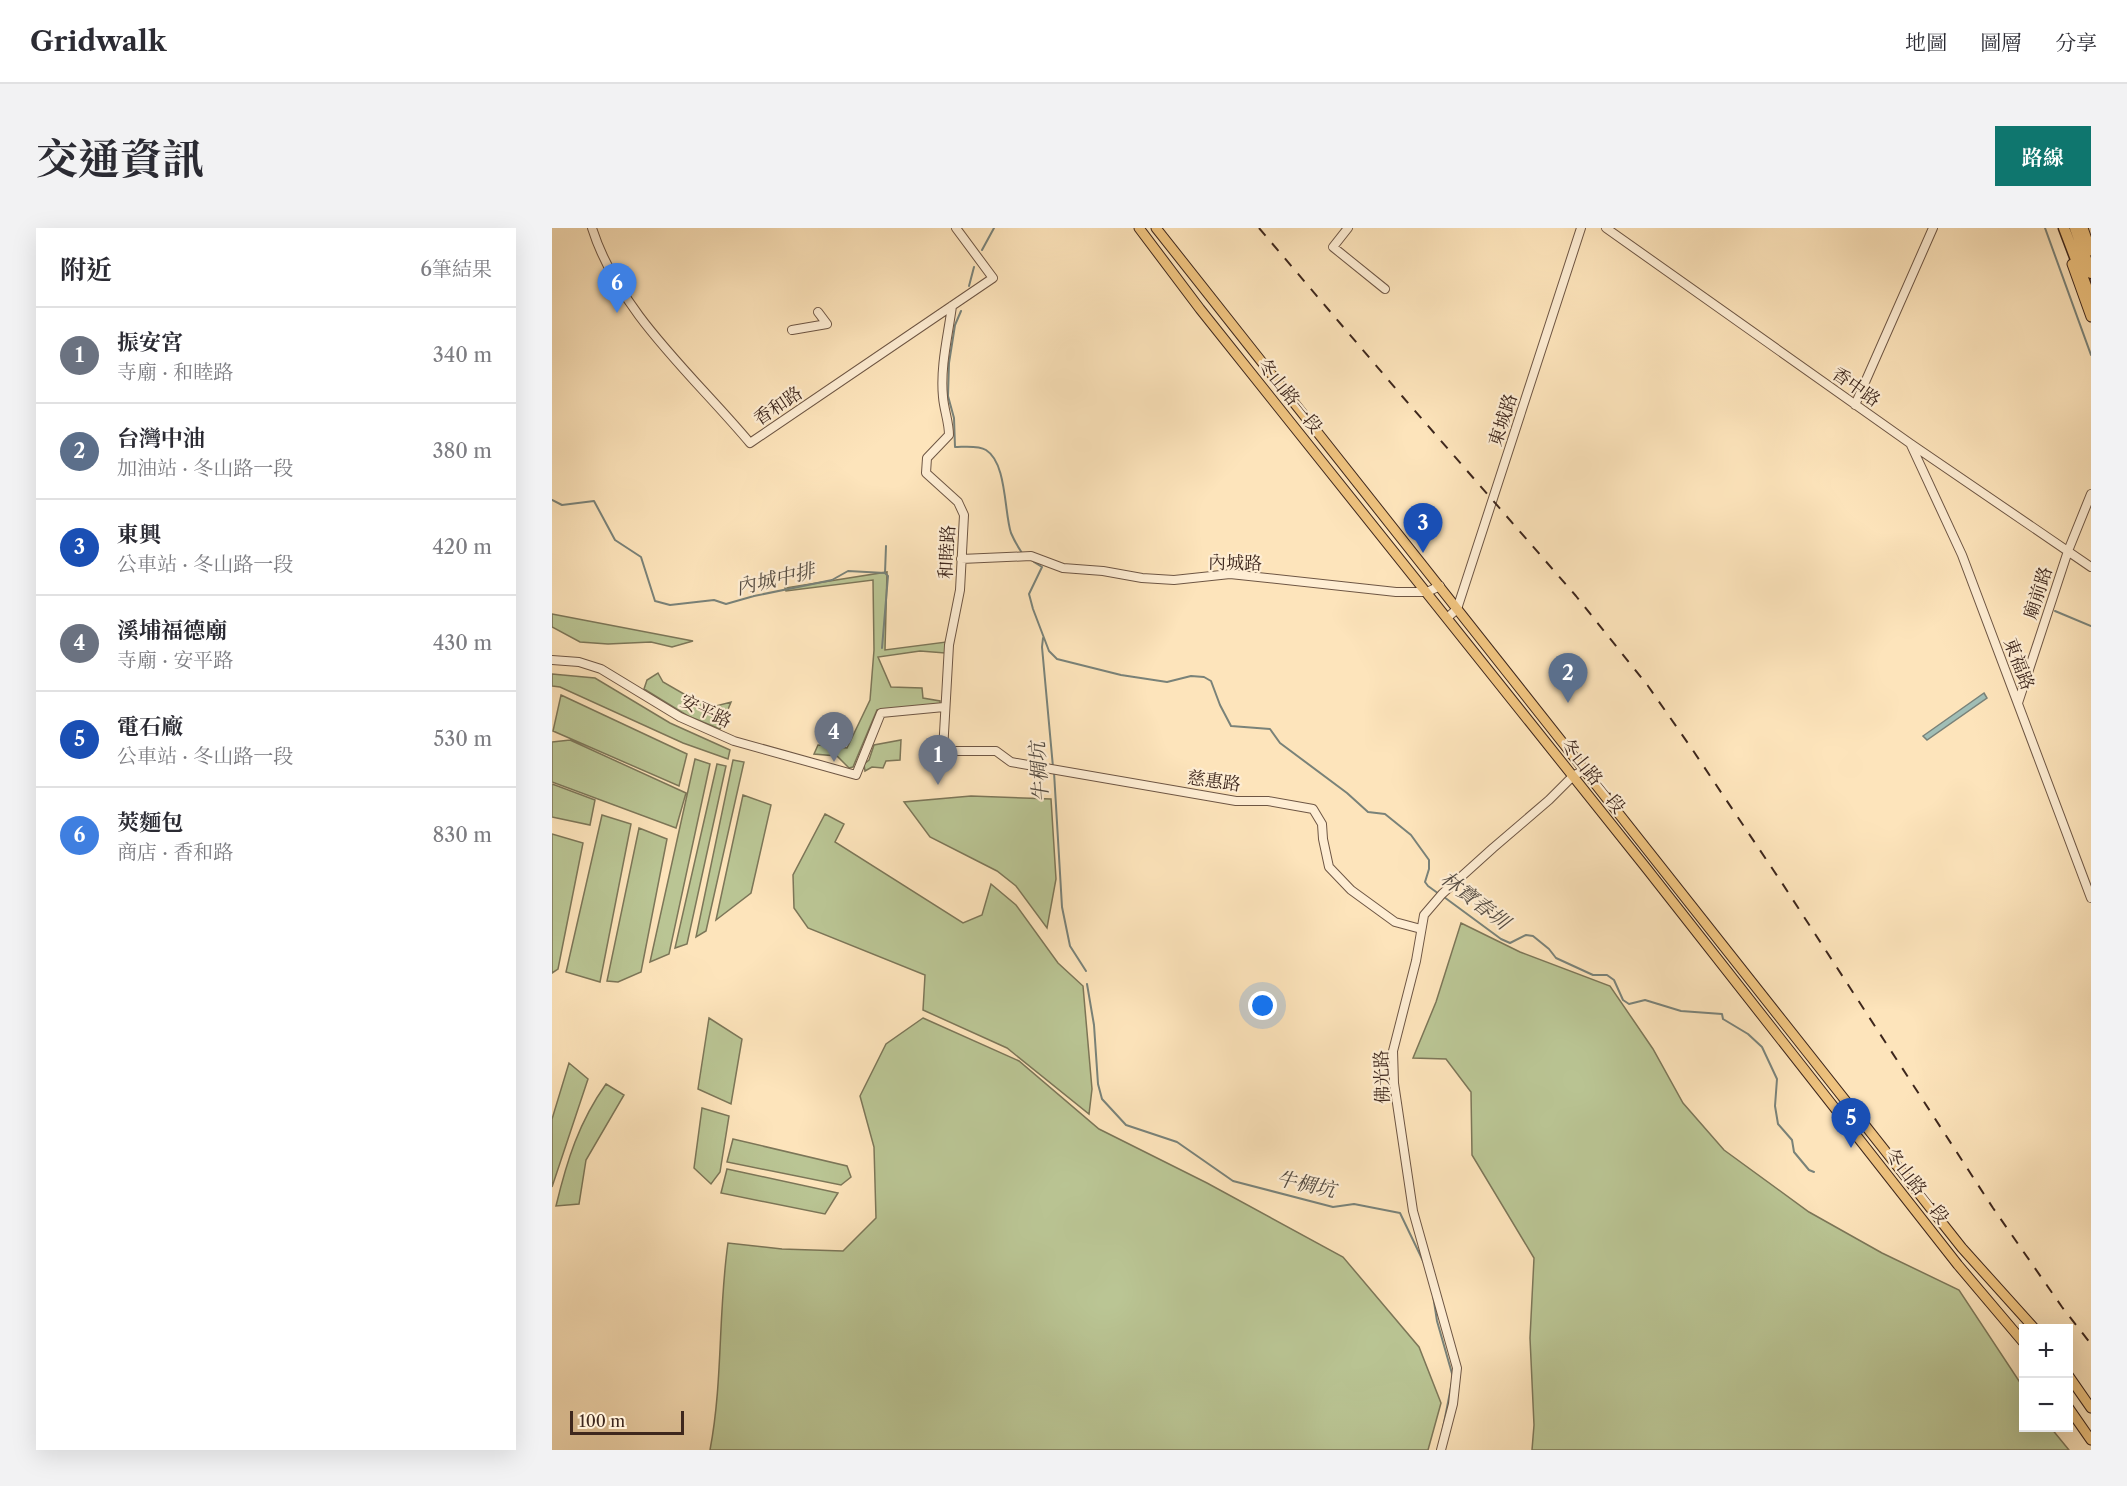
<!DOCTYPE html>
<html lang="zh-TW">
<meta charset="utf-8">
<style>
body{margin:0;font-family:"Libre Caslon Text","Noto Serif TC",serif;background:#f2f2f3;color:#2b2b33}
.controls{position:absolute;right:18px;bottom:18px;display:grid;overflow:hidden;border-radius:0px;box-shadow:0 6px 24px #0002}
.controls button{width:54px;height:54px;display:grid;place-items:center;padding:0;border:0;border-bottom:2px solid #e1e1e2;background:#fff;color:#2b2b33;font:30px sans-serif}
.scale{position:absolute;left:18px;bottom:15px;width:114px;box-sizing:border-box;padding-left:6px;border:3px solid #3e271d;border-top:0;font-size:16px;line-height:21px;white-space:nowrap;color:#3e271d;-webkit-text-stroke:4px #feedd3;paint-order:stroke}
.you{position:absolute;left:711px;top:778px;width:21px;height:21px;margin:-15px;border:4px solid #fff;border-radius:50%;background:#1a73e8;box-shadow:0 0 0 9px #1a73e833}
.badge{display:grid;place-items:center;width:39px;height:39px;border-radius:50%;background:#0f766e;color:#fff;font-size:20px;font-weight:700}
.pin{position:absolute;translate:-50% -50px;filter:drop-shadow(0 2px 3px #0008)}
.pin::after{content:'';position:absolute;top:32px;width:21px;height:18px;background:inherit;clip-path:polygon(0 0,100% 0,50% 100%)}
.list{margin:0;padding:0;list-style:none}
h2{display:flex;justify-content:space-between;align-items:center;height:78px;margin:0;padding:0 24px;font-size:26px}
h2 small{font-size:20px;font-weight:400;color:#7c7c81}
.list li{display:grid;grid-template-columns:39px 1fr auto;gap:18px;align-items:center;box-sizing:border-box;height:96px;padding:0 24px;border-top:2px solid #e1e1e2}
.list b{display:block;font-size:22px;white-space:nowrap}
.list p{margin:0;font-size:20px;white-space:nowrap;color:#7c7c81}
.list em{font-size:20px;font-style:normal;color:#7c7c81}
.map{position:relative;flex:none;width:1539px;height:1222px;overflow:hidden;border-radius:0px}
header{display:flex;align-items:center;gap:36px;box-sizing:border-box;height:84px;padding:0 30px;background:#fff;border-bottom:2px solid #e1e1e2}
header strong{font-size:28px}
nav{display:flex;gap:33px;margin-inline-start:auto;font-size:21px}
.intro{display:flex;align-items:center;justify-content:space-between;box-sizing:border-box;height:144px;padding:0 36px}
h1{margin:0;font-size:42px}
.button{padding:15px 27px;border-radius:0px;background:#0f766e;color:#fff;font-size:21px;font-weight:700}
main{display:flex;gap:36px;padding:0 36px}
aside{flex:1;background:#fff;border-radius:0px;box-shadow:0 6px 24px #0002}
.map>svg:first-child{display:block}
</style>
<header>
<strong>Gridwalk</strong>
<nav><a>地圖</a><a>圖層</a><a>分享</a></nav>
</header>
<div class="intro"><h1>交通資訊</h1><a class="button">路線</a></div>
<main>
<aside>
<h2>附近<small>6筆結果</small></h2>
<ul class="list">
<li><span class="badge" style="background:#6b7280">1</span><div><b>振安宮</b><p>寺廟 · 和睦路</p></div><em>340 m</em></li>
<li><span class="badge" style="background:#5c6f8a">2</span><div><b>台灣中油</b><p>加油站 · 冬山路一段</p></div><em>380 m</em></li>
<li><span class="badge" style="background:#1a4fb4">3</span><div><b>東興</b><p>公車站 · 冬山路一段</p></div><em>420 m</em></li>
<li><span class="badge" style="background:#6b7280">4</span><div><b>溪埔福德廟</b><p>寺廟 · 安平路</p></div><em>430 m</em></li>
<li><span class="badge" style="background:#1a4fb4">5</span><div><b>電石廠</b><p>公車站 · 冬山路一段</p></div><em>530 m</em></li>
<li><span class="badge" style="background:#3f7fe0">6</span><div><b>莢麵包</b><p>商店 · 香和路</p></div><em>830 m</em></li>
</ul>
</aside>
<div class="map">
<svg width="1539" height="1222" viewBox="0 0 1539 1222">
<rect width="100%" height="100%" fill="#fde4bb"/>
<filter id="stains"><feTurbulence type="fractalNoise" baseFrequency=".00333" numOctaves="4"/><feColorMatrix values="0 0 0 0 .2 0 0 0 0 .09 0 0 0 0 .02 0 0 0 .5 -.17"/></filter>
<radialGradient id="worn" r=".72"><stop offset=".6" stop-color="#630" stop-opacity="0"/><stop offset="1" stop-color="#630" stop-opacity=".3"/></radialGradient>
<path fill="#bac594" stroke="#7c7658" stroke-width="1.5" d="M335,344L333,422L394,414L393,425L368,423L326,429L339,459L370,460L371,470L388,473V477L325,482L301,539L297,540L285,528L262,526L266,517L295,520L318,472L322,422L321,352L234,363L233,360Z
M0,386L141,413L120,419L99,414L56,416L28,414L0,399Z
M106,445L111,454L144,473L164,478L179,474L168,501L136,488L92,461L95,452Z
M0,446L43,450L118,495L178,522L176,531L131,515L8,459L0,458Z
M9,467L135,526L127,558L1,503Z
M18,512L134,565L124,600L0,554V514Z
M349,512L348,532L334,533L331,540L320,539L313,543L312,536L317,532L322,517Z
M143,531L158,536L117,726L98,734Z
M181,532L192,534L154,703L144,709Z
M165,536L174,538L135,716L123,720Z
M0,556L43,572L38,597L0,589Z
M191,567L219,577L199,665L164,692Z
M419,568L499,571L504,651L495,700L464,658L445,643L378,609L352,574Z
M273,586L292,596L283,614L411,695L430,687L439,656L464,677L506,735L531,758L540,861L537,886L455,820L371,782L373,747L256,700L242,680L241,647Z
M50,587L79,596L48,754L14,744Z
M87,600L115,611L89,744L66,754L55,753Z
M0,606L31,615L6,741L0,745Z
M909,695L968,724L1058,758L1101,821L1131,875L1172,922L1257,984L1330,1025L1407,1062L1471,1159L1472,1200H1499L1517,1222H980L982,1197L978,1110L982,1030L920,927L919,864L894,831L861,830L884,774Z
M157,790L190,811L179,876L146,861Z
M371,790L467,833L547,901L655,955L791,1029L867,1119L889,1175L876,1222H158C171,1154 166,1084 176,1015L230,1021L291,1023L324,990L322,919L308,868L334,816Z
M17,835L36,851L0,959V891Z
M54,856L72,867L34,932L27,976L4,978C15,932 27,894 54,856Z
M150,880L177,888L168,944L159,956L142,940Z
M181,911L295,938L299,949L289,957L175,934Z
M175,941L286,965L273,986L169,965Z"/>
<path fill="#a0beb6" stroke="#798279" stroke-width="1.5" d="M1432,465L1435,470L1375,512L1371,508Z"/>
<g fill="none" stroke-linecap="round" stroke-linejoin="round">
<path stroke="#798279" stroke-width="2" d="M1493,0L1539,127
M430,22L442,0
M417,58L422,39
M409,83L403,97L397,135L396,168L402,190L403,219C412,219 426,217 434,222C455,235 452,284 459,305C462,312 466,319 470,325
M0,272L10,277L42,273L63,312L89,329L103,373L118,377L162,372L174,376L202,368L280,352L296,343L333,345
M482,334L490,339L477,366L481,381L497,423L505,431L569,447L615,454L639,448L652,449L659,453L668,477L679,498L718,501L728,515L795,565L816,584L833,586L859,607L877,632V641L873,654L876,658L887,666
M1503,383L1539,398
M491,410L490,419L501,539
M330,420L336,348L333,345L334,318
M502,544L510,679L518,718L534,743
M892,669L949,711L958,715L974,707L981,708L997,721L1004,730L1041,747H1055L1062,752L1071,772L1077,776L1093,772L1129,783L1170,786L1171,791L1196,806L1210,819L1225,851L1223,878L1226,896L1240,912L1242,924L1257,942L1262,944
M535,756L542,797L546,856L550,871L574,897L625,914L681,953L781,979L802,976L848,985L872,1035
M881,1067L885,1093L901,1149L890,1205"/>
<defs>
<path id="minor" d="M40,0C67,85 142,148 198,215L441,50L404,0
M796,0L781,19L833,61
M1054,0L1359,216L1539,339
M400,78C396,108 388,139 391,169C392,182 397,194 397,207L375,230L374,245L406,274L412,287L408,362L397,417L391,523H444L459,534L499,541L684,573H716L761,581L770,596L771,611L777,639L799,662L843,694L869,701
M240,102L275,96L266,84
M1303,177L1381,0
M1359,217L1410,327L1539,670
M409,331L479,328L511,340L551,343L590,350L622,352L678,346L844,364H875L888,358
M895,390L905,381L1029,0
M0,432L27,434L49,441L128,489L182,513L304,547L329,485L392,479
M1466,475L1516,323L1539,266
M889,1222L901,1176L905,1140L861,983L842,855L841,823L864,733L872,687L890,666L941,620L997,572L1021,548L1032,542"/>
<path id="major" d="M587,0L648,81L1095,641L1406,1037L1472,1115
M604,0L1410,1020L1482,1100
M1531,0L1539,23
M1520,36L1539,89
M1516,1147L1539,1180
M1516,1179L1539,1212"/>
<path id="highway" d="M1512,0L1539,71
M1523,0L1539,45"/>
</defs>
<use href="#minor" stroke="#6e5644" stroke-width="10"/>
<use href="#major" stroke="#3e271d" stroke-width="11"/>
<use href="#highway" stroke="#3e271d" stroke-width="13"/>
<use href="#minor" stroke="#feedd3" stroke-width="8"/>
<use href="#major" stroke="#eec27e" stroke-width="9"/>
<use href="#highway" stroke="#eec27e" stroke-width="10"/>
<path stroke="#3e271d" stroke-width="2" stroke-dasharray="10 10" stroke-linecap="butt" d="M707,0L850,168L1024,368L1096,458L1140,521L1230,655L1441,980L1510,1079L1539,1116"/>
</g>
<g text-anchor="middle" stroke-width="4.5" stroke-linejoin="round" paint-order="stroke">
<g font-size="18" fill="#3e271d" stroke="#feedd3">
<text transform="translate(1304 159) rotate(35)" y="6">香中路</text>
<text transform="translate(738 168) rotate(51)" y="6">冬山路一段</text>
<text transform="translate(226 178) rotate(-34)" y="6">香和路</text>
<text transform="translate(951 192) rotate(-72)" y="6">東城路</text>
<text transform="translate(395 324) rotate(-87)" y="6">和睦路</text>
<text transform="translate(683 335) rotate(1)" y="6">內城路</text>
<text transform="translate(1486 365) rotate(-72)" y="6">廟前路</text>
<text transform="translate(1467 436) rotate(69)" y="6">東福路</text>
<text transform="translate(154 483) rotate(25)" y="6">安平路</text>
<text transform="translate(1041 548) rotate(51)" y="6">冬山路一段</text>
<text transform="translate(662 553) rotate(8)" y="6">慈惠路</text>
<text transform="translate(830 849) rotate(-92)" y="6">佛光路</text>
<text transform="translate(1365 958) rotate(52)" y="6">冬山路一段</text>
</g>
<g font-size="20" font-style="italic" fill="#564d43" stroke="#feedd3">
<text transform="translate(223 351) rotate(-13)" y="7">內城中排</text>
<text transform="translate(487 544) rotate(-94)" y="7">牛椆坑</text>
<text transform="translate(923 672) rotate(38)" y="7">林寶春圳</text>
<text transform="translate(754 956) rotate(12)" y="7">牛椆坑</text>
</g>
</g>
<rect width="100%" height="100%" filter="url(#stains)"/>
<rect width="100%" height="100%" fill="url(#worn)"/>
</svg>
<div class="controls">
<button>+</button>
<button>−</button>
</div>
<div class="scale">100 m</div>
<div class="you"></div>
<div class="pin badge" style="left:386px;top:557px;background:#6b7280">1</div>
<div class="pin badge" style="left:1016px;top:475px;background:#5c6f8a">2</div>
<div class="pin badge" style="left:871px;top:325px;background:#1a4fb4">3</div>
<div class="pin badge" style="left:282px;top:534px;background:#6b7280">4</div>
<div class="pin badge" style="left:1299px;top:920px;background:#1a4fb4">5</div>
<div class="pin badge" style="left:65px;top:85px;background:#3f7fe0">6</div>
</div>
</main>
